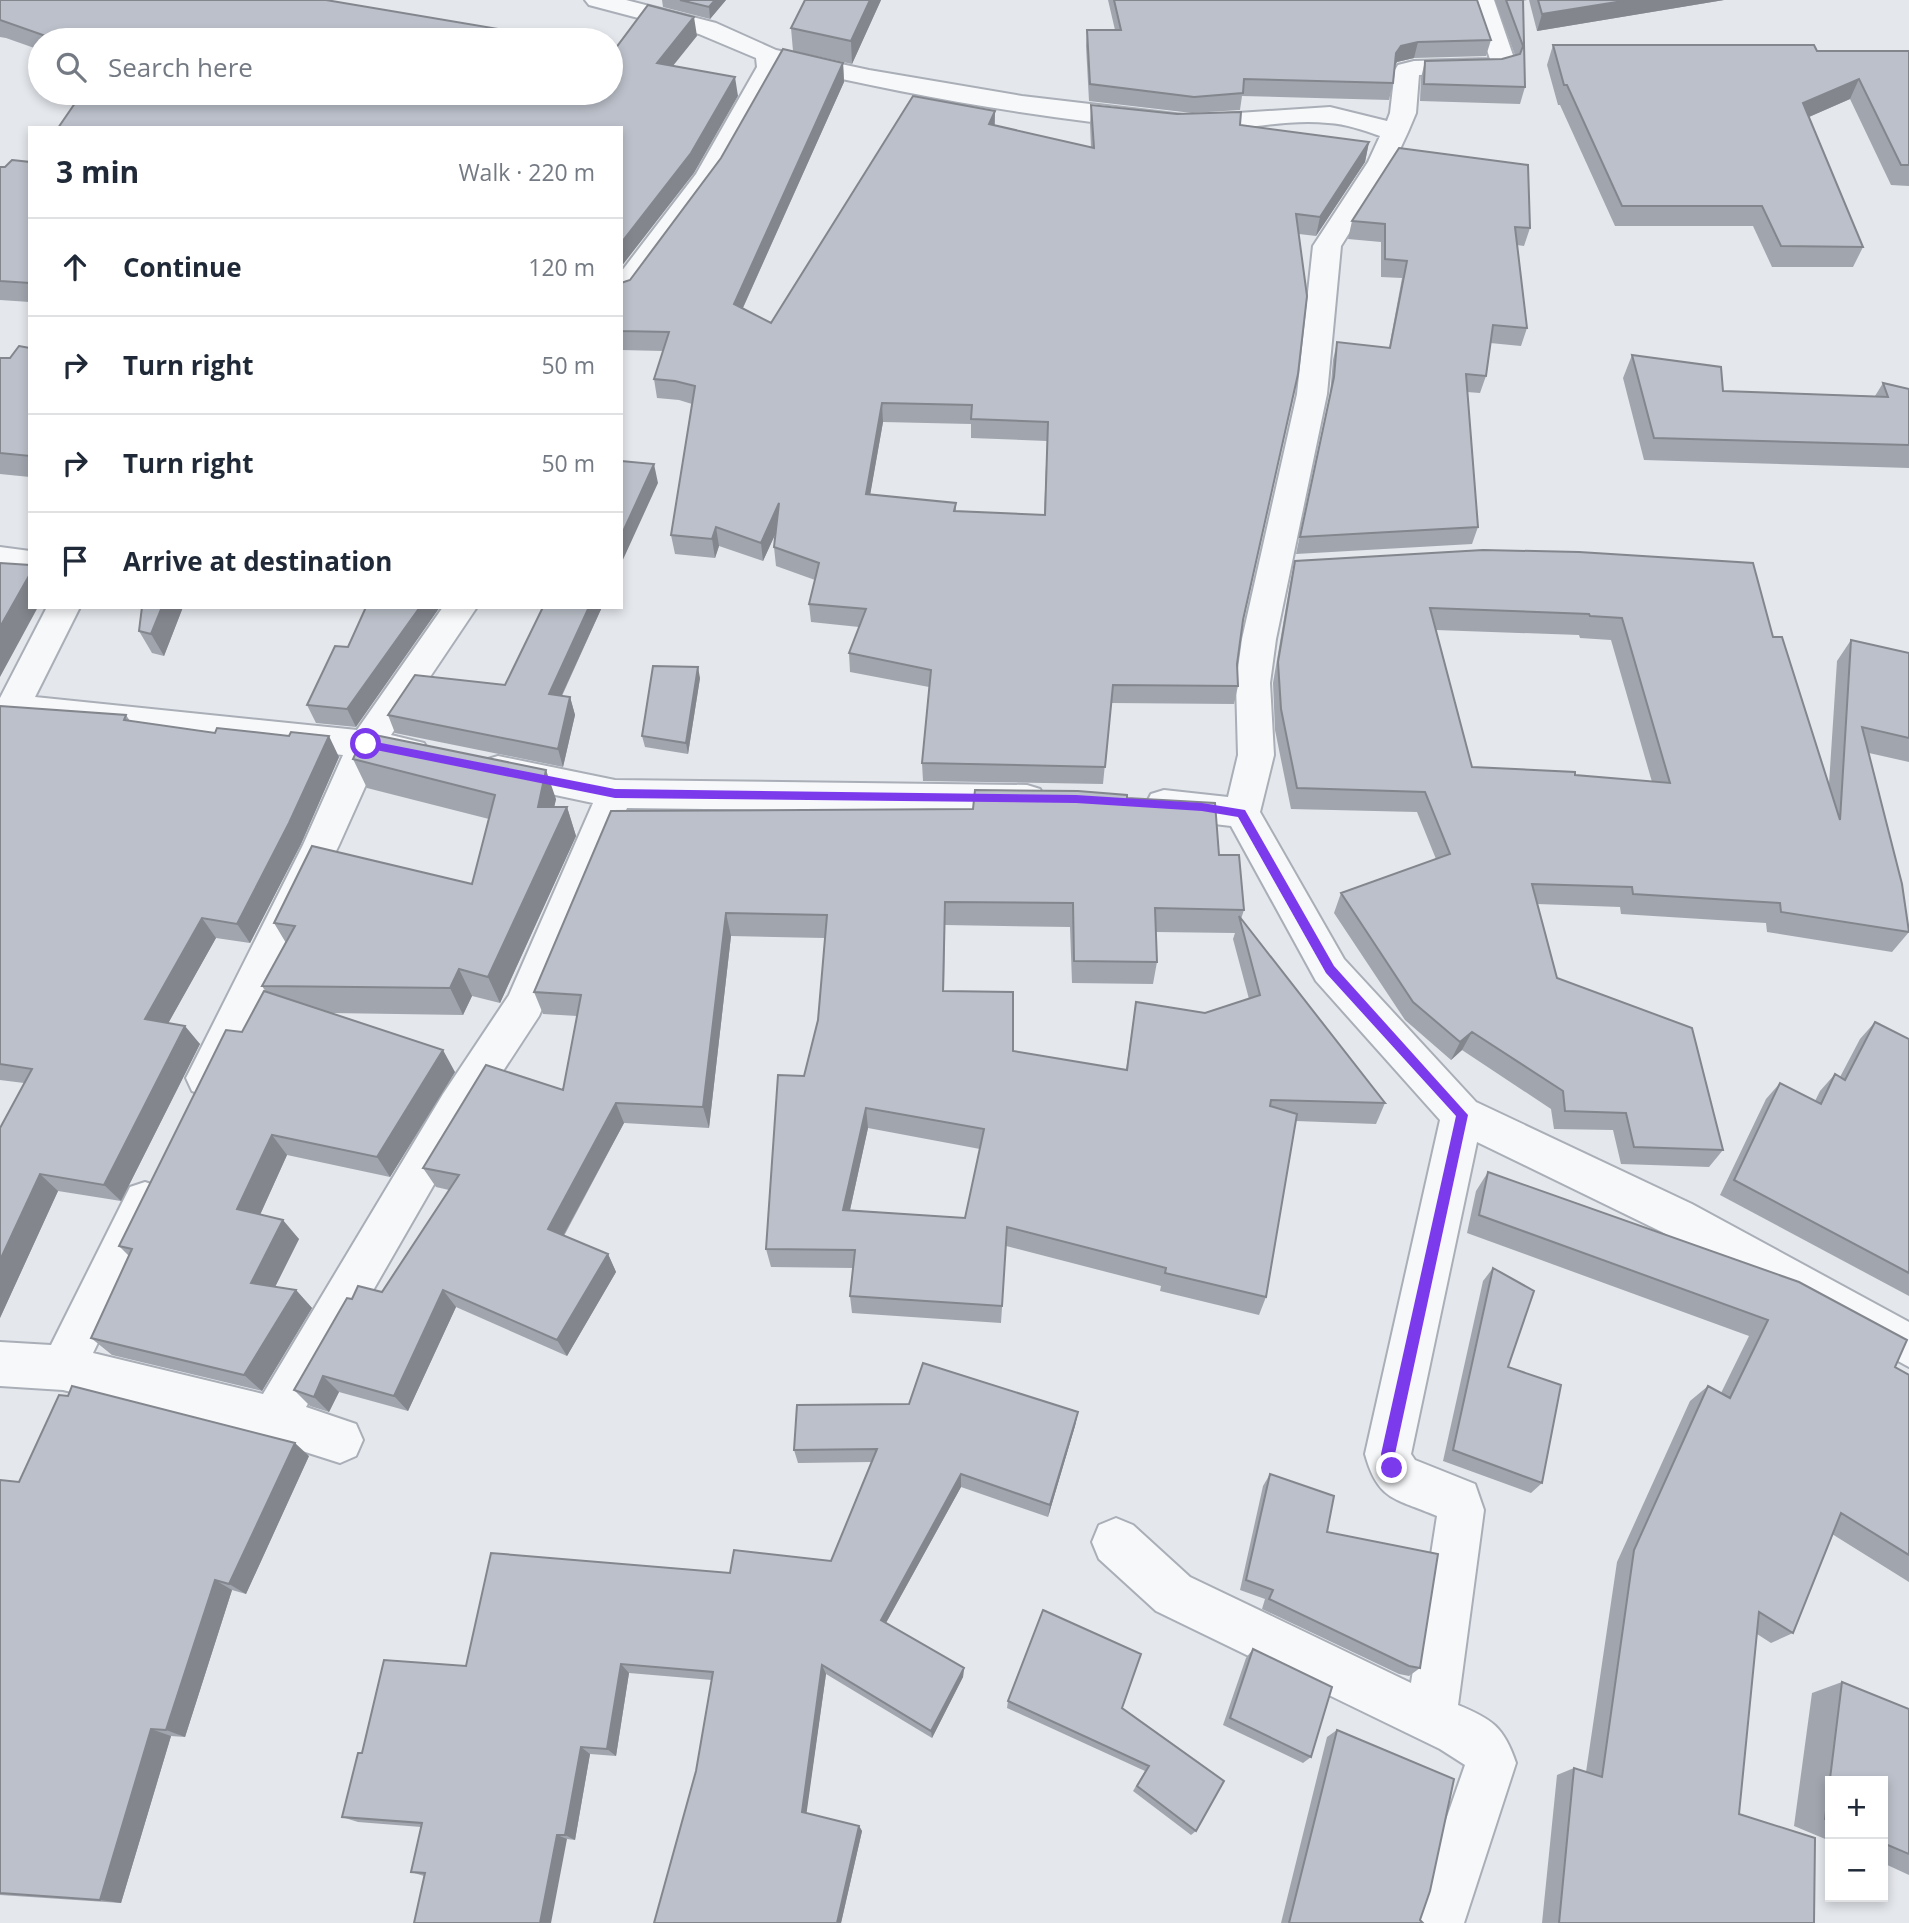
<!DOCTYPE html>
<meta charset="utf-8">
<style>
body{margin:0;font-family:"Open Sans",sans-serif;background:#f6f6f7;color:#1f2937}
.controls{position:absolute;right:21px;bottom:21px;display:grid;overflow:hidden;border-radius:0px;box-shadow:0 4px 10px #0003}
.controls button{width:63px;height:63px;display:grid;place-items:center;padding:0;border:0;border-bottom:2px solid #e0e1e3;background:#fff;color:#1f2937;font:35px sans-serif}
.stop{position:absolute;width:21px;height:21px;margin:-16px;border:5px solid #7c3aed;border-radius:50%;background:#fff}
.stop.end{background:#7c3aed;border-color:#fff;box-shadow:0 2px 7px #0008}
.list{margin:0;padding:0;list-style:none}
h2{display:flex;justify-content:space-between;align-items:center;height:91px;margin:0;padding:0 28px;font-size:30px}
h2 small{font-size:23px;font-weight:400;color:#747a83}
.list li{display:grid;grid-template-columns:46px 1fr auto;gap:21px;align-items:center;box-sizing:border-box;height:98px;padding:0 28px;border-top:2px solid #e0e1e3}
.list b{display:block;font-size:26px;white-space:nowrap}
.list em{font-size:23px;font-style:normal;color:#747a83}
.icon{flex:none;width:38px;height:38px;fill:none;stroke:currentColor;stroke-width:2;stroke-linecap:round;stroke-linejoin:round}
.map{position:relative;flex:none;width:1909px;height:1923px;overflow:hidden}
.search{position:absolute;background:#fff;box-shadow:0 4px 10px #0003;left:28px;top:28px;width:595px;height:77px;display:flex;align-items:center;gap:18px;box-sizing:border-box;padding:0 24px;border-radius:38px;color:#747a83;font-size:26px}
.panel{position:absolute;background:#fff;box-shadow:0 4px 10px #0003;left:28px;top:126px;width:595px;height:483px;border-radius:0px}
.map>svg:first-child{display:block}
</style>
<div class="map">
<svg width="1909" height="1923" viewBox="0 0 1909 1923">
<rect width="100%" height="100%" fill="#e4e7ec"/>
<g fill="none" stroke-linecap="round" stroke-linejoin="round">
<defs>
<path id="minor" d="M585,0H626L716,23L776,50L869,70L1022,96L1192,116L1330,107L1387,121L1390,113L1395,70L1398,65L1414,61L1490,59L1470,0H1494L1516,64L1513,69L1497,73L1419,75L1416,113L1408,132L1394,162L1341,246L1327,394L1276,639L1270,683L1274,755L1260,812L1344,959L1476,1102L1692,1204L1909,1322V1367L1662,1232L1477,1142L1411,1454L1415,1460L1475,1484L1484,1510L1458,1705C1492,1719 1504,1727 1516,1763L1464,1923H1410L1465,1765L1440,1749L1156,1611L1099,1559L1092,1542L1099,1525L1116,1518L1133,1525L1190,1577L1411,1683L1437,1516C1395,1498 1378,1501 1365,1454L1440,1120L1316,981L1231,826L1164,818L1151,814L1146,804L1151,794L1164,790L1228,797L1238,755L1236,683L1242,639L1297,394L1313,246L1368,162L1380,136C1363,130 1346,124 1328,123C1277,118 1226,135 1175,131C1043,119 910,96 781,65L721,176L631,298L621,301V272L696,174L757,67L756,58L699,34L589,5Z
M0,547L30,551V573L0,569Z
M47,607H80L35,697L357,730L443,607H477L391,735L424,743L430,753L424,763L412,767L377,760L339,845L220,1091L206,1096L192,1091L186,1078L303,845L343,755L12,721L0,717V698Z
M498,756L615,780L1027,785L1040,789L1045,799L1040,809L1027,813L627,808L539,1016L471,1120L306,1407L356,1424L363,1440L356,1456L340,1463L274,1442L63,1390L0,1386V1342L51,1345L130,1187L145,1182L160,1187L166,1201L93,1353L263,1394L443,1094L509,995L593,803L485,780L480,770L485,760Z"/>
</defs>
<use href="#minor" stroke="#a9aeb7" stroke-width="4"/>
<use href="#minor" fill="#f7f8fa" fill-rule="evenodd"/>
</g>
<path fill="#a1a5ae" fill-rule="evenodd" d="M0,0L563,40H40V50L6,38L0,37Z
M662,0H726L710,19L663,7Z
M805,0H881L852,64L793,51L791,28Z
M1108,0H1477L1491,40L1486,56L1414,58L1397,62L1395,66L1393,83L1389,100L1242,96L1240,110L1192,113L1089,101L1086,46L1087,30H1115Z
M1495,0H1527L1523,1L1525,87L1520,104L1420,101L1421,78L1425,61L1502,59L1515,55Z
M1529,0H1724L1537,31Z
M1553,45L1817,51H1909V186L1891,185L1850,99L1809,117L1863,247L1853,267H1772L1753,226H1615L1560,105H1558L1547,65Z
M843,63L844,82L743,308L771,323L995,111V125L1091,148L1090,124L1091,105L1369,142L1365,162L1316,236L1299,234L1243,624L1237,664L1238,686L1234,704L1111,703L1103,784L923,781L922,763L929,687L850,672L849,653L859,627L811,622L809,604L815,580L776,566L774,547L775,534L763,561L719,546L715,558L675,554L671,535L692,404L679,400L657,398L654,379L663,351L621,350V283L630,280ZM883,422L971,424V438L1047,441L1044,515L956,511V503L870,494Z
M1399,148L1530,228L1524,246L1517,245L1527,328L1521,346L1490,343L1486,376L1480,393L1467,392L1478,527L1472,544L1296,554L1330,395L1333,360L1337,342L1389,348L1402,278L1381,277V242L1348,239L1352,221Z
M30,162V302L0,300V167H5Z
M30,348V477L0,474V358H10Z
M1632,355L1723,391L1875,396L1883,383L1909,389V468L1644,460L1623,378Z
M1295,561L1773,637L1829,784L1837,661L1851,640L1909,653V762L1869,753L1909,932L1892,952L1767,932L1766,923L1621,914L1620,907L1537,904L1557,978L1723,1150L1709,1167L1621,1164L1613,1130L1554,1129L1551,1109L1462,1050L1451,1060L1405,1020L1334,913L1341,893L1436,859L1417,812L1291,809L1275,730L1273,683L1290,583ZM1436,630L1579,635L1580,638L1611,640L1652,782L1472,767Z
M142,607H183L164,656L152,653L139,631Z
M543,607H602L562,696L570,697L575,715L563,767L395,733L388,715L505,685Z
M348,647L356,727L316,723L307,705Z
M700,678L688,754L645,747L642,736Z
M0,706L126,715L130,721L339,757L301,844L250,943L216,938L168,1023L200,1044L121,1201L58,1191L0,1318L24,1083L0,1080Z
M353,759L556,799L554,807H567L576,836L500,1003L472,996L463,1015L331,1013L455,1072L390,1177L287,1155L260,1215L299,1239L275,1287L296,1290L312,1308L262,1391L112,1355L91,1338L129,1256L119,1246L242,1032L266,992L262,986L286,943L274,923L472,884L489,819L367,788Z
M1127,798L1219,855L1244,910L1241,919L1385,1103L1376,1124L1296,1121L1266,1297L1259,1315L1160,1291L1161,1286L1006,1246L1001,1323L852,1313L850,1296L853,1268L771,1267L766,1249L804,1076L818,1020L825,938L731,936L709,1128L624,1123L564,1236L608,1254L616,1272L567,1356L456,1307L408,1411L339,1392L329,1412L310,1406L294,1390L352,1299L382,1292L449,1190L436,1187L423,1168L563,1090L577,1016L543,1014L534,992L973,809ZM945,925L1070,927L1072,983L1153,984L1157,962L1156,932L1235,933L1233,939L1249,999L1205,1013L1136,1002L1126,1070L1013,1051L944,991ZM868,1128L980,1149L965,1218L850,1210Z
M1875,1022L1909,1039V1296L1720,1195L1766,1099L1780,1083L1815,1101L1820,1091L1835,1074L1840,1077L1860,1039Z
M1488,1172L1895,1367L1909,1375V1582L1832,1534L1793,1633L1771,1643L1757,1634L1739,1814L1814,1923H1542L1557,1775L1574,1768L1586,1772L1617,1562L1690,1401L1708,1386L1721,1393L1749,1336L1467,1233L1476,1191Z
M1493,1268L1508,1367L1542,1483L1531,1493L1443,1461L1483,1281Z
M1078,1412L1075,1426L1048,1517L961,1487L886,1623L964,1668L963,1677L932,1738L826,1674L806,1813L859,1826L862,1831L841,1923H654L696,1771L712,1680L629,1673L616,1756L590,1754L575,1840L567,1839L424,1876L411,1872L421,1827L358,1822L342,1817L362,1753L466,1666L730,1573L831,1561L871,1462L798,1463L794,1450Z
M309,1456L246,1594L232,1590L185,1737L171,1736L121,1903L0,1895V1480L19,1482Z
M1270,1474L1327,1532L1420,1668L1409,1676L1399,1674L1262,1609L1265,1599L1240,1590L1263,1486Z
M1253,1649L1311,1757L1303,1763L1223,1725L1246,1658Z
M1842,1682L1909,1709V1875L1883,1863V1781H1830V1841L1794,1826L1812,1693Z
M1008,1701L1122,1708L1196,1831L1191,1835L1133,1791L1145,1771L1007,1708Z
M1337,1730L1420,1920L1423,1923H1281L1327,1737Z"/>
<path fill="#83868d" d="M715,0H726L710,19L709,7Z
M870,0H881L852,64L851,41Z
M1629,0H1724L1537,31L1542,14Z
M694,17L697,36L660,82L657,63Z
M1418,42L1414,58L1397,62L1392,70L1396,53L1401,46Z
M843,63L844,82L736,323L734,304Z
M735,77L738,96L694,173L621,267V243Z
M1859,79L1850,99L1795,123L1803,103Z
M995,111L994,131L989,124Z
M1369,142L1365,162L1316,236L1320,217Z
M882,403L883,422L867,513L866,494Z
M654,464L658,483L621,564V536Z
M779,503L781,522L763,561L761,543Z
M716,527L719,546L715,558L712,539Z
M30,574V607H38L0,677V627Z
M162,607H183L164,656L151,634Z
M420,607H440L356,727L347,709Z
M589,607H602L554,712L549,694Z
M698,667L700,678L688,754L686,743Z
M570,697L575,715L563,767L558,749Z
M329,736L339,757L301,844L250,943L237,924Z
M546,770L556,799L548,836L538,807Z
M567,807L576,836L500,1003L488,977Z
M726,913L731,936L709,1128L703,1107Z
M202,918L216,938L160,1038L145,1019Z
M459,969L472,996L463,1015L450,988Z
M185,1026L200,1044L121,1201L104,1185Z
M1472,1032L1462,1050L1451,1060L1460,1042Z
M443,1050L455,1072L390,1177L377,1157Z
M616,1103L624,1123L557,1247L548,1229Z
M866,1108L868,1128L846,1228L843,1210Z
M272,1135L287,1155L254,1228L237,1209Z
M40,1174L58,1191L0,1318V1260Z
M283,1220L299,1239L268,1301L251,1283Z
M608,1254L616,1272L567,1356L557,1340Z
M296,1290L312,1308L262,1391L244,1375Z
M443,1290L456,1307L408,1411L394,1396Z
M323,1376L339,1392L329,1412L314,1397Z
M1078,1412L1075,1426L1048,1517L1050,1505Z
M295,1443L309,1456L246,1594L229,1584Z
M961,1474V1487L882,1630L881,1620Z
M215,1580L232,1590L185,1737L166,1730Z
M621,1664L629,1673L616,1756L607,1749Z
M822,1665L826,1674L806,1817L802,1812Z
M964,1668L963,1677L932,1738L931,1731Z
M151,1729L171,1736L121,1903L100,1900Z
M581,1747L590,1754L575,1840L565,1835Z
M859,1826L862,1831L841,1923H837Z
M557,1835L567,1839L551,1923H540Z"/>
<path fill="#bbc0ca" stroke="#83868d" stroke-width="2" fill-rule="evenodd" d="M0,0H326L563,40H57L0,20Z
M680,0H715L709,7Z
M805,0H870L851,41L791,28Z
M1114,0H1477L1491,40L1418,42L1401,46L1396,53L1393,83L1244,79L1243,93L1194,97L1090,84L1087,30H1121Z
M1506,0H1523L1525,87L1424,84L1425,61L1502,59L1520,54L1523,46Z
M1538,0H1629L1542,14Z
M648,5L694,17L657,63L735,77L691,153L621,243V128H58L82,93H611V48L615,49Z
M1553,45H1814L1817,51H1909V165H1901L1859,79L1803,103L1863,247L1781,246L1762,206H1622L1567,85H1564Z
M783,49L843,63L734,304L771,323L913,96L995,111L989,124L1094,148L1091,105L1177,114L1241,112L1240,125L1369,142L1320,217L1296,214L1307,296L1298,374L1243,620L1237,664L1238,686L1113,685L1105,767L922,763L931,670L849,653L866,609L809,604L819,563L774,547L779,503L761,543L716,527L712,539L671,535L695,386L675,381L654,379L669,332L621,331V283L630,280L721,158ZM882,403L972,405L971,419L1048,422L1045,515L954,511L956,503L866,494Z
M1399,148L1528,165L1530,228L1515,227L1527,328L1493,325L1486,376L1466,374L1478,527L1300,537L1334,377L1337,342L1390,348L1407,261L1385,259V224L1352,221Z
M12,160L30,162V283L0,281V167H5Z
M19,346L30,348V456L0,453V358H10Z
M1632,355L1721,367L1723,391L1888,397L1883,383L1909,389V445L1654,438Z
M621,461L654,464L621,536Z
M1483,550L1579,552L1753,563L1773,637H1782L1840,820L1851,640L1909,653V738L1862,727L1902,884L1909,932L1781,912L1780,903L1633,894L1632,887L1532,884L1557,978L1692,1028L1723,1150L1634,1147L1626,1113L1565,1111L1563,1091L1472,1032L1460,1042L1413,1002L1341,893L1450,854L1425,792L1297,788L1281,709L1278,662L1295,561ZM1430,608L1589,614L1590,616L1622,618L1670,783L1575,775V772L1472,767Z
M0,563L30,565V574L0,627Z
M142,607H162L151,634L139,631Z
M366,607H420L347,709L307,705L335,646L348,647Z
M543,607H589L549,694L570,697L558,749L388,715L415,675L505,685Z
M653,666L698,667L686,743L642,736Z
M0,706L126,715L124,720L215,733L217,728L289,736L291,732L329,736L289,823L237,924L202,918L145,1019L185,1026L104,1185L40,1174L0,1260V1128L32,1069L0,1064Z
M365,733L546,770L538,807H567L488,977L459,969L450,988L262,986L295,926L274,923L312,846L472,884L495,795L353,759Z
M975,790L1078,791L1127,795V798L1215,803L1219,855H1239L1244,910L1155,908L1157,962L1074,961L1073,903L945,902L943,991L1013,992V1051L1127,1070L1136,1002L1205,1013L1260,995L1239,916L1385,1103L1271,1100L1270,1106L1297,1114L1266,1297L1165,1273L1166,1268L1007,1227L1002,1306L850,1296L855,1250L766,1249L778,1075L804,1076L818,1020L827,915L726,913L703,1107L616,1103L548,1229L608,1254L557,1340L443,1290L394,1396L323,1376L314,1397L294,1390L347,1298L352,1299L358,1286L382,1292L459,1175L423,1168L486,1065L563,1090L581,995L534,992L611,811L973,809ZM866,1108L984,1129L965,1218L843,1210Z
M264,991L443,1050L377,1157L272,1135L237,1209L283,1220L251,1283L296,1290L244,1375L91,1338L132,1249L119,1246L226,1030L242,1032Z
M1875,1022L1909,1039V1273L1734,1180L1780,1083L1821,1104L1835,1074L1845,1080Z
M1488,1172L1799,1282L1907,1340L1895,1367L1909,1375V1555L1841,1513L1793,1633L1759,1612L1739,1814L1815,1838L1814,1923H1559L1574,1768L1602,1777L1634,1550L1708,1386L1730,1398L1768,1320L1479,1215Z
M1493,1268L1534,1291L1508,1367L1561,1385L1542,1483L1453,1450Z
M923,1363L1078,1412L1050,1505L961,1474L881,1620L964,1668L931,1731L822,1665L802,1812L859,1826L837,1923H654L696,1771L713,1672L621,1664L607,1749L581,1747L565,1835H557L540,1923H414L425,1873L411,1872L422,1823L342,1817L358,1753H362L384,1660L466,1666L491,1553L730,1573L734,1550L831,1561L877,1449L794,1450L797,1405L909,1404Z
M72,1386L295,1443L229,1584L215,1580L166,1730L151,1729L100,1900L0,1893V1480L19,1482L59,1395L68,1396Z
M1270,1474L1334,1496L1327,1532L1438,1554L1420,1668L1409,1666L1269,1599L1273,1590L1246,1580Z
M1043,1610L1141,1654L1122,1708L1224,1781L1196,1831L1137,1786L1149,1766L1008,1701Z
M1253,1649L1332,1687L1311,1757L1230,1718Z
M1842,1682L1909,1709V1854L1883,1843V1781H1830V1821L1825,1819Z
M1337,1730L1454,1779L1430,1891L1420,1920L1423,1923H1289Z"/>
<path fill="#7c3aed" d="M366,740L615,789L1076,795L1202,803L1245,810L1334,966L1468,1115L1395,1454L1399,1468L1397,1473H1387L1381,1454L1456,1116L1326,973L1238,817L1202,811L1076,803L615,798L366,748L361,744Z"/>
</svg>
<div class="controls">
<button>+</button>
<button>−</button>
</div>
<div class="stop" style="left:366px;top:744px"></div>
<div class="stop end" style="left:1392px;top:1468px"></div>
<div class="search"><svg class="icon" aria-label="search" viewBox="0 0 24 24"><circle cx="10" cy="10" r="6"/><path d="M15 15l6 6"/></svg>Search here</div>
<section class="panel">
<h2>3 min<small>Walk · 220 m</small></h2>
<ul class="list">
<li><svg class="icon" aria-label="ahead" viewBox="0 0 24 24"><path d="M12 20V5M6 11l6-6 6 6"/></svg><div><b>Continue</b></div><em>120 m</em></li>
<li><svg class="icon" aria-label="right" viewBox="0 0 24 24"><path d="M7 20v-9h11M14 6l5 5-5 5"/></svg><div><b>Turn right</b></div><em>50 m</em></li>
<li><svg class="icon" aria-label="right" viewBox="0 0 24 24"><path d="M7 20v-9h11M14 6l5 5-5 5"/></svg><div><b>Turn right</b></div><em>50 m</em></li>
<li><svg class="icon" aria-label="arrive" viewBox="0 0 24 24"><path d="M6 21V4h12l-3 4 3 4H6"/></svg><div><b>Arrive at destination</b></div></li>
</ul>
</section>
</div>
